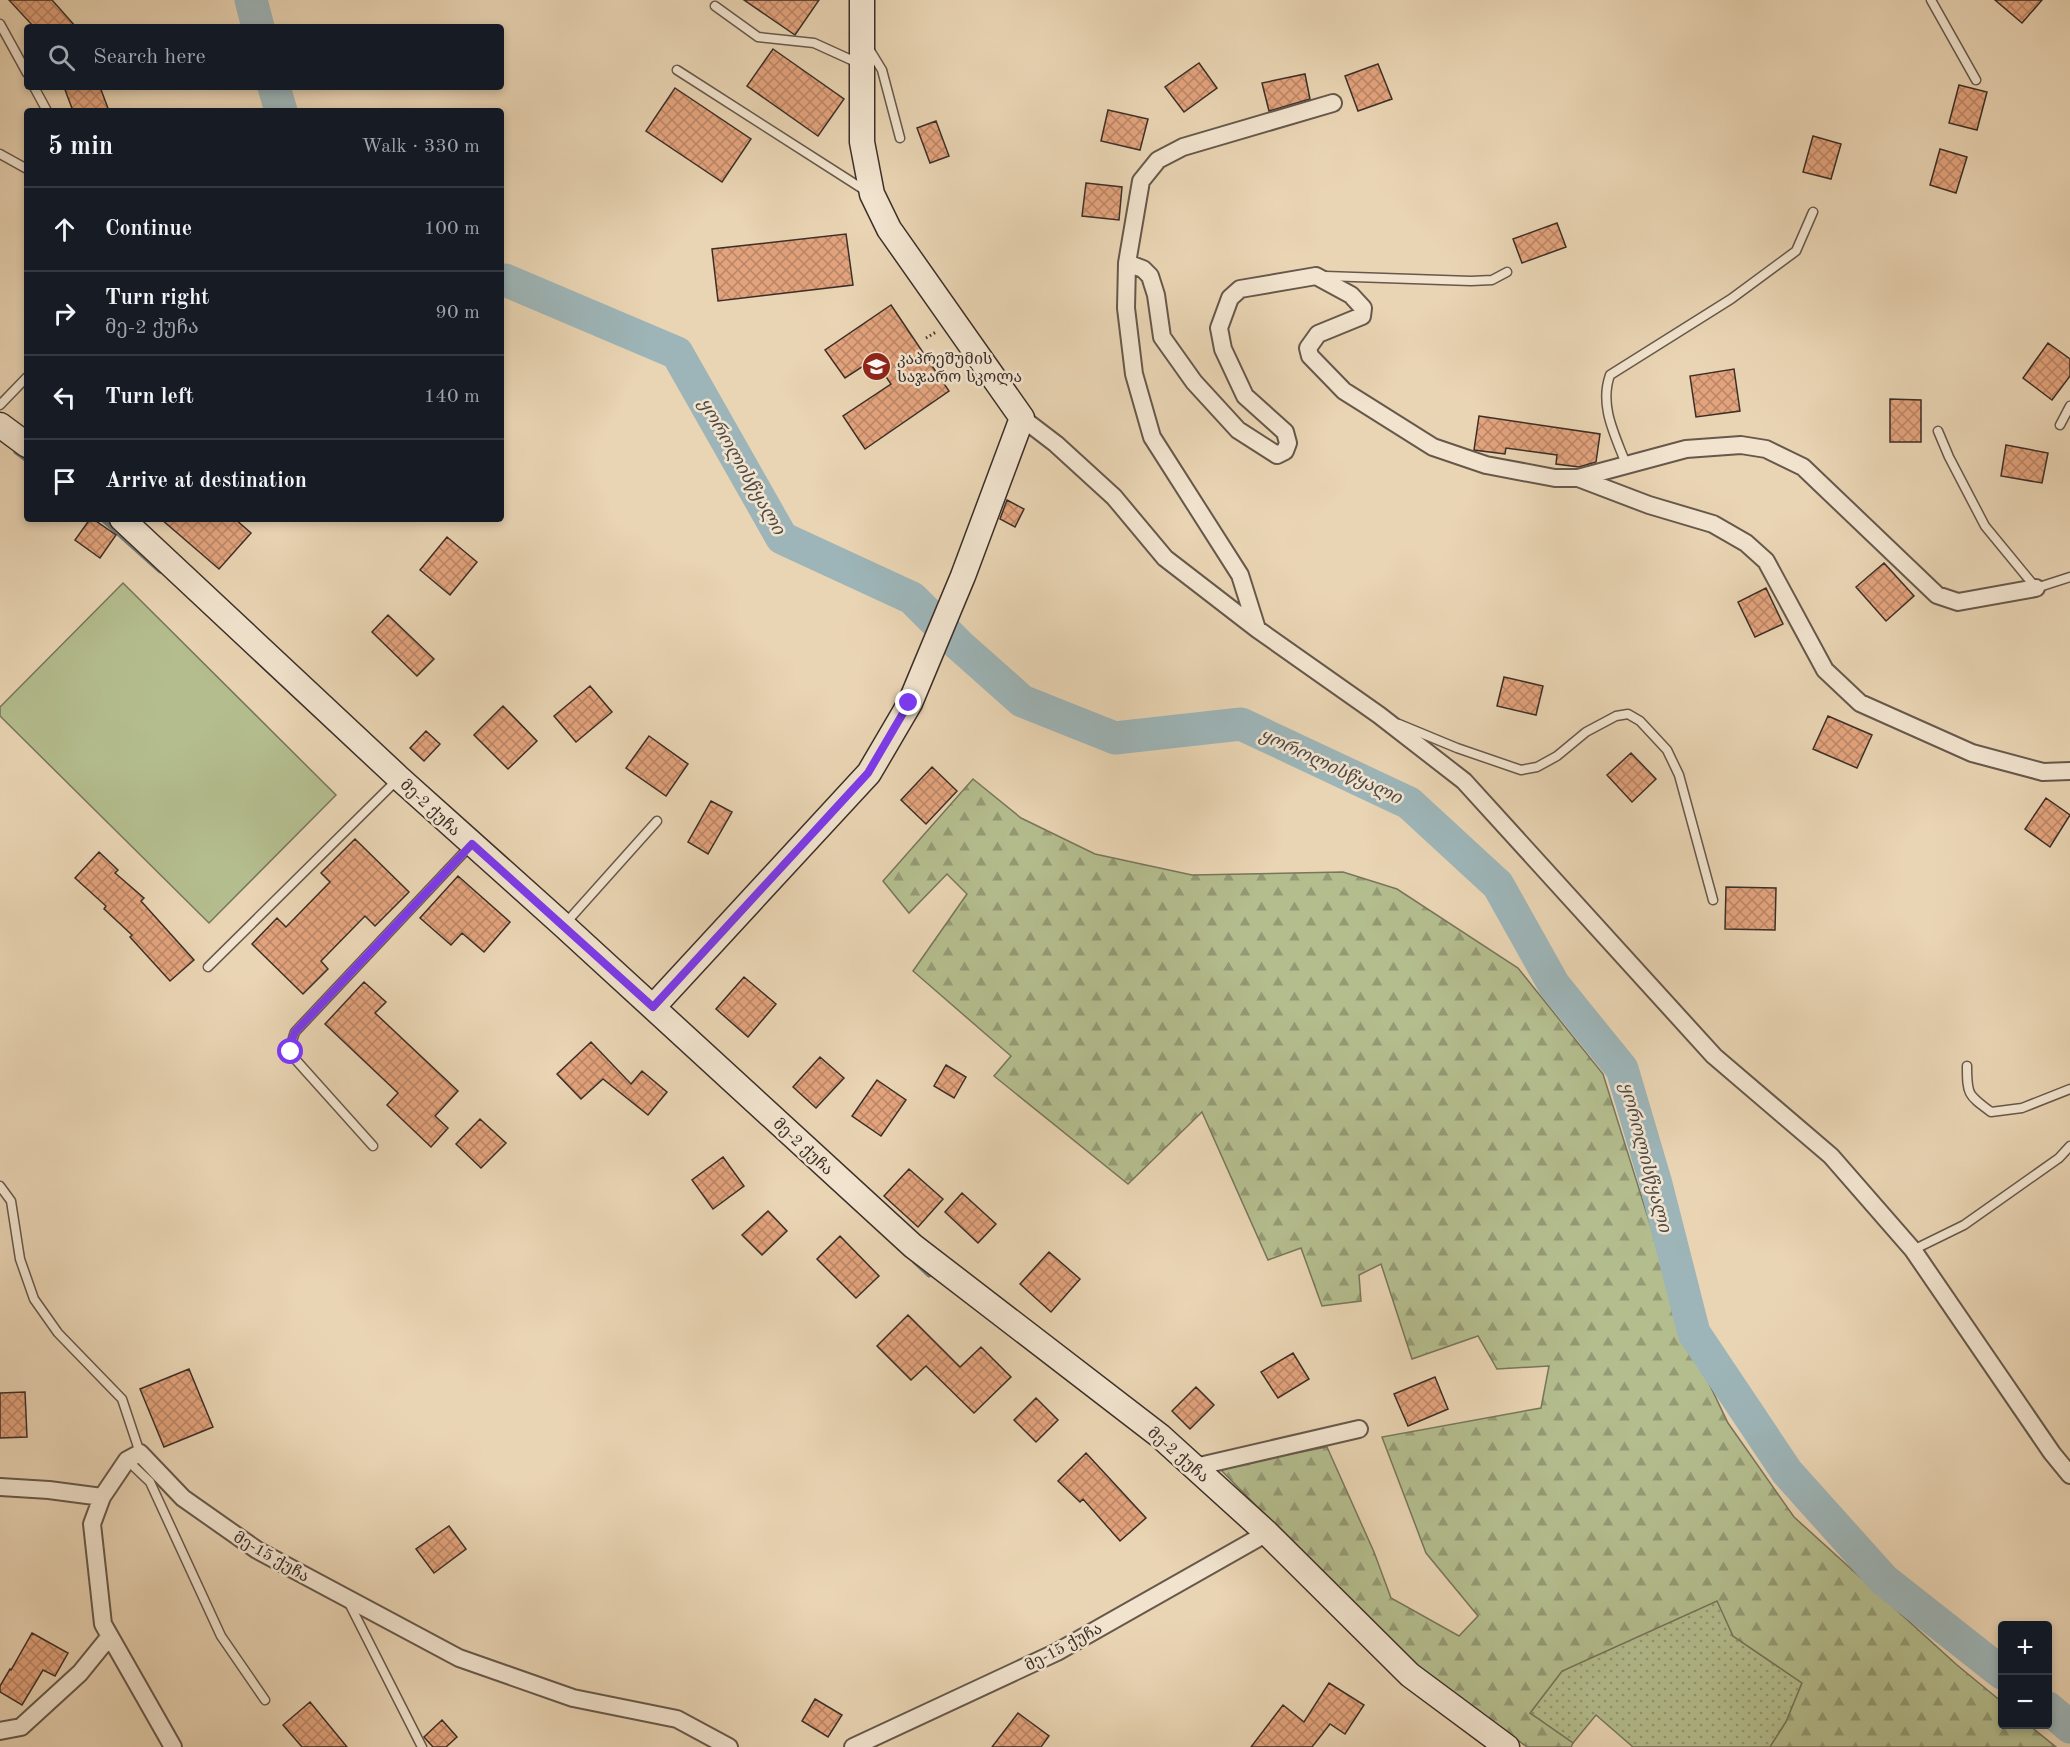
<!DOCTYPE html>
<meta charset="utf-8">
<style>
body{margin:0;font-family:"Old Standard TT","Noto Serif Georgian",serif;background:#242831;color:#f1f3f6}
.controls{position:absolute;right:18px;bottom:18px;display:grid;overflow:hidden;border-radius:6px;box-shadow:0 3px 9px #0003}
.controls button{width:54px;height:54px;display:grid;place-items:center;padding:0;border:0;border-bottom:2px solid #363941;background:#171b24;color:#f1f3f6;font:30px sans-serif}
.stop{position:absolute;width:18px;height:18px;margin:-14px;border:4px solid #7c3aed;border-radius:50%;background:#fff}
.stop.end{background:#7c3aed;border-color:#fff;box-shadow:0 2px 6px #0008}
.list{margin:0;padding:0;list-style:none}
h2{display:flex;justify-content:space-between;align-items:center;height:78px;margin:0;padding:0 24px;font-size:26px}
h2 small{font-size:20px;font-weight:400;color:#9ea1a6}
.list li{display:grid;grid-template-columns:39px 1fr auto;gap:18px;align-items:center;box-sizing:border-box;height:84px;padding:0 24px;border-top:2px solid #363941}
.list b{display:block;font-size:22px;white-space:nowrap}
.list p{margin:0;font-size:20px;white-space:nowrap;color:#9ea1a6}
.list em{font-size:20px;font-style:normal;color:#9ea1a6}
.icon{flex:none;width:33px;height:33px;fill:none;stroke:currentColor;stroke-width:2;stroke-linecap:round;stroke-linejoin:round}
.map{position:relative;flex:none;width:2070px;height:1747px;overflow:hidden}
.search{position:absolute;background:#171b24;box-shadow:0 3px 9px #0003;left:24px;top:24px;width:480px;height:66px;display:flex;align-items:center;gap:15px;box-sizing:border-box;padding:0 21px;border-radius:6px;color:#9ea1a6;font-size:22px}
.panel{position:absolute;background:#171b24;box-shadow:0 3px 9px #0003;left:24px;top:108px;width:480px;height:414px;border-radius:6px}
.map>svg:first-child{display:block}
</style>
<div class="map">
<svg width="2070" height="1747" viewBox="0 0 2070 1747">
<defs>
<pattern id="grass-dots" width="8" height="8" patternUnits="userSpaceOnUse" patternTransform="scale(1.5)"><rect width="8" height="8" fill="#b4bd8e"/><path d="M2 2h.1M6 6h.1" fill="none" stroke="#949a74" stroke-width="1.8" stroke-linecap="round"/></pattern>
<pattern id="forest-firs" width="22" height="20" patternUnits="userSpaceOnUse" patternTransform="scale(1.5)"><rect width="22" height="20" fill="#b4bd8e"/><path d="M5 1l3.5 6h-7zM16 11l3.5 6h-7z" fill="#949a74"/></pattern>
<pattern id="building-cross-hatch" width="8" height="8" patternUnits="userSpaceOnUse" patternTransform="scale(1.5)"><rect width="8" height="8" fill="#e3a37c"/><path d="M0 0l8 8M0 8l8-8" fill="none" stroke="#b98566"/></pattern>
</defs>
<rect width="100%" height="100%" fill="#e9d4b3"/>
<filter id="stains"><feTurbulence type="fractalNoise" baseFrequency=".00333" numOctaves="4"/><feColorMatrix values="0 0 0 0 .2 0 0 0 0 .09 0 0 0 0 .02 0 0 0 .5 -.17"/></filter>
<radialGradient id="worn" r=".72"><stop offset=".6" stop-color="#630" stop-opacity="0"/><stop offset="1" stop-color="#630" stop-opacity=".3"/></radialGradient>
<path fill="url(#grass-dots)" stroke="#78765b" stroke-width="1.5" d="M1718,1600L1733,1636L1802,1683L1786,1722L1770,1747H1633L1596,1715L1573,1743L1530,1713L1562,1671Z"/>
<path fill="url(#forest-firs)" stroke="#78765b" stroke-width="1.5" d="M973,779L1021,818L1095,854L1192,875L1343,872L1397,889L1518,968L1603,1074L1683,1329L1728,1423L1794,1517L1957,1665L2002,1702V1724L2029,1725L2056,1747H1770L1786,1722L1802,1683L1733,1636L1717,1601L1562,1671L1530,1713L1573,1743L1571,1747H1527L1411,1662L1219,1468L1327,1447L1374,1552L1391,1598L1459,1636L1478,1616L1426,1553L1382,1437L1541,1408L1549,1366L1497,1369L1478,1336L1412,1359L1381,1264L1359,1275L1361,1301L1322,1306L1301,1248L1268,1260L1202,1112L1128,1184L994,1076L1011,1056L913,971L967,894L947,874L909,913L883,881Z"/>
<path fill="#b4bd8e" stroke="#78765b" stroke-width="1.5" d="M123,583L336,795L209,923L0,716V707Z"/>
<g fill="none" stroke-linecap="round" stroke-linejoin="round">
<path stroke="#767f7e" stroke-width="5" d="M16,452L27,460
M102,519L160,571
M915,1262L929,1275"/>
<path stroke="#9db5b8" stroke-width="33" d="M251,0L258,27
M274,87L281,111
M501,281L505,280L677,353L782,538L912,598L959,645L1022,701L1115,738L1241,724L1409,803L1498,885L1554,985L1622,1069L1656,1184L1694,1333L1787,1472L1884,1580L2002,1673
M2048,1708L2070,1727"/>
</g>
<path fill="url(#building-cross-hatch)" stroke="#3c2f28" stroke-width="1.5" d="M9,0H52L76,27H34Z
M744,0H819L795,35Z
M1995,0H2042L2022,23Z
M773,49L844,99L818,136L747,86Z
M1199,63L1217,88L1184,112L1165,87Z
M1378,64L1392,99L1358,111L1345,76Z
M1305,74L1310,99L1269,111L1262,83Z
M1959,85L1987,92L1977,130L1949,123Z
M64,87H100L109,111H73Z
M675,88L751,139L722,182L646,131Z
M1108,110L1148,119L1140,150L1101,141Z
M936,121L949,156L930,163L917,128Z
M1813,136L1841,144L1831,179L1803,172Z
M1940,149L1967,157L1956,193L1930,185Z
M1086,183L1122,187L1119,220L1082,216Z
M1557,223L1566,247L1522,263L1513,239Z
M846,234L853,285L718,301L712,249Z
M891,305L949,391L865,449L843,416L891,384L874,359L845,378L825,350Z
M2048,343L2070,359V376L2052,400L2023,378Z
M1734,369L1740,411L1696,417L1690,376Z
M1890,399L1921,400V442H1890Z
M1479,416L1600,434L1596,462L1579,467L1556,464L1557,455L1506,448L1505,454L1474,450Z
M2006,445L2048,453L2042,483L2001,476Z
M1007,500L1024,509L1015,527L1000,519Z
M90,519H93L116,535L100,558L75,540Z
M161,519H235L251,533L219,569Z
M447,537L477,562L450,595L420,570Z
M1884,563L1914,596L1886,621L1856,587Z
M1766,588L1783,624L1755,637L1738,602Z
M388,615L434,659L417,676L372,632Z
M1504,677L1543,686L1536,715L1497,706Z
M590,686L612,712L576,742L554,716Z
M503,706L537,741L508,769L474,735Z
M1828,716L1872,735L1857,768L1813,749Z
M426,731L440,744L424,761L410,748Z
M649,736L688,764L666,796L626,768Z
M1631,753L1656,779L1632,802L1607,775Z
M932,767L957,791L926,824L901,800Z
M2046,798L2070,815L2050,847L2025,829Z
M711,801L732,812L708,854L688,842Z
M355,839L409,892L375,926L365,916L321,961L328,969L303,994L252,944L277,918L286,927L330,882L321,873Z
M99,852L118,870L115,873L144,898L141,901L194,960L170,981L130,937L132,935L104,909L106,906L75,878Z
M458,876L510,922L484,952L462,933L451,945L420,918Z
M1726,887L1776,888L1775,930L1725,929Z
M744,977L776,1004L748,1037L716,1009Z
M364,982L386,1002L375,1013L458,1091L435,1116L448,1128L431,1147L387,1105L398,1093L325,1024Z
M591,1042L631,1084L642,1071L667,1092L648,1115L603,1079L581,1099L557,1074Z
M820,1057L844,1078L816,1108L793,1087Z
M946,1065L966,1077L954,1098L934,1086Z
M877,1080L906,1100L881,1136L852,1116Z
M480,1119L506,1143L481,1168L456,1144Z
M723,1157L744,1186L713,1209L692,1180Z
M909,1169L943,1199L918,1227L884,1196Z
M962,1193L996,1224L978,1243L945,1212Z
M768,1211L787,1231L762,1255L742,1235Z
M840,1236L879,1276L856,1298L817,1259Z
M1049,1252L1080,1279L1051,1312L1020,1284Z
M908,1315L960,1367L981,1347L1011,1377L974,1413L926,1366L911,1380L877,1346Z
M1293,1353L1309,1379L1278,1398L1261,1372Z
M189,1369L213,1427L164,1447L140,1389Z
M1435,1377L1448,1409L1408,1426L1394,1394Z
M1196,1387L1214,1405L1190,1429L1172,1411Z
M25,1392L27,1437L0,1438V1393Z
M1036,1398L1058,1420L1036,1442L1014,1420Z
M1086,1453L1146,1518L1120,1541L1083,1499L1080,1502L1058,1481Z
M449,1526L466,1549L434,1573L416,1549Z
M32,1633L68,1653L55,1676L43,1670L22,1705L0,1692V1686L10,1669L11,1670Z
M1329,1683L1364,1705L1345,1734L1330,1724L1312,1747H1251L1283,1705L1304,1722Z
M815,1699L842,1715L828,1737L802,1721Z
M310,1702L347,1747H302L283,1725Z
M1018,1713L1049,1736L1041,1747H992Z
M442,1720L457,1737L446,1747H433L424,1737Z"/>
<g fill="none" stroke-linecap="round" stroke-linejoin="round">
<defs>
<path id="lane" d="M1931,0L1976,80
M715,6L758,37L814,43L858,63
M0,24L27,73
M868,47L882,70L900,138
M677,70L866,191
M34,87L47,111
M0,154L27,169
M1325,276L1471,281L1492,280L1507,272
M0,405L27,377
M2060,425L2070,406
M1938,431L1949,457L1985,526L2036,588L2070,577
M1626,464C1615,435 1599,406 1610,375L1731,299L1796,251L1813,212
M1399,724L1457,748L1521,770L1537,767L1557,756L1586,732L1616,716L1628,714L1640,721L1667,750L1679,775L1713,900
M564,925L657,821
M208,967L397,780
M1967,1066C1967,1095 1968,1095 1991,1112L2022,1108L2070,1089
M373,1146L295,1059C290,1049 291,1043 295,1032L471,845
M0,1186L11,1201L20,1259L34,1299L58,1333L122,1399L140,1453
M1913,1250L1964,1225L2059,1158L2070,1146
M127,1460L150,1482L221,1636L265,1700
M348,1601L422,1747"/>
<path id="street" d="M1127,263L1143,269L1150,276L1156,295L1162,337L1194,382L1238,430L1277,455L1285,451L1288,443L1285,432L1245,396L1223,349L1219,328L1230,298L1240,289L1316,276L1351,295L1363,308L1362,316L1318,334L1308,348L1310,356L1344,391L1433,447L1486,465L1555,478H1578L1686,449L1741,445L1766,449L1803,467L1937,595L1958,602L2036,588
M1022,418L1056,444L1114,497L1165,558L1257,629L1379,715L1464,781L1714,1056L1831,1156L1913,1250L2052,1453L2070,1475
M1578,478L1649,505L1713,524L1746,543L1766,561L1825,670L1860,703L1972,753L2043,772L2070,771
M1257,629L1240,575L1152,437L1134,374L1126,308L1127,263L1141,181L1158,160L1183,147L1333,103
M1195,1467L1359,1429
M0,1487L49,1490L102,1497
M0,1731L21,1727L80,1673L110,1636
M173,1747L103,1624L92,1524L102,1497L127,1460L140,1453L183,1498L257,1550L459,1658L573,1698L677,1719L729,1747
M853,1747L1057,1652L1267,1533"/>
<path id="secondary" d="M0,425L27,445
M122,519L399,778L563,925L913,1246L1160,1436L1267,1533L1410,1675L1507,1747
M653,1007L869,773L910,703L963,576L1022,418L889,229L872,194L862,142V0"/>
</defs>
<use href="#lane" stroke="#67584b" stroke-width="11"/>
<use href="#street" stroke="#67584b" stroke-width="20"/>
<use href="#secondary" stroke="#3c2f28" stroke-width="27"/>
<path stroke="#3c2f28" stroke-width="3" stroke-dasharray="1.5 3" stroke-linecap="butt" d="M926,338L936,332"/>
<use href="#lane" stroke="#f1e3ce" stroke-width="8"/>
<use href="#street" stroke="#f1e3ce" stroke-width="16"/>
<use href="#secondary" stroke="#f1e3ce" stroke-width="24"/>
</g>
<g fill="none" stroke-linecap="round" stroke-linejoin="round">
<path stroke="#7c3aed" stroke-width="8" d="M291,1052V1043L295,1032L472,844L653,1007L868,773L909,703"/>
</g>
<defs>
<symbol id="school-disc" viewBox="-11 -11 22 22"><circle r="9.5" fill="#8f2418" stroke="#f1e3ce"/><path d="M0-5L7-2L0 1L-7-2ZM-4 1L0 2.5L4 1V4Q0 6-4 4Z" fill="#fff"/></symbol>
</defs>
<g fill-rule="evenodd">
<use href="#school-disc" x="860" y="350" width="33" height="33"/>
</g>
<g text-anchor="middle" stroke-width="5" stroke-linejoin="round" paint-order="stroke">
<g font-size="16" fill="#3c2f28" stroke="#f1e3ce" text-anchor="start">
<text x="897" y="364">კაპრეშუმის<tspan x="897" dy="18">საჯარო სკოლა</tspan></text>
</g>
<g font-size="16" fill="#3c2f28" stroke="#f1e3ce">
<text transform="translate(431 807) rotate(43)" y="6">მე-2 ქუჩა</text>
<text transform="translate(804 1146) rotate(43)" y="6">მე-2 ქუჩა</text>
<text transform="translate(1179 1454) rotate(41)" y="6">მე-2 ქუჩა</text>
<text transform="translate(272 1556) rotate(30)" y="6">მე-15 ქუჩა</text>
<text transform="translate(1063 1646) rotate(-28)" y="6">მე-15 ქუჩა</text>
</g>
<g font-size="18" font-style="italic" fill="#4f4a45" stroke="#f1e3ce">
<text transform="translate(742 466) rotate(60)" y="6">ყოროლისწყალი</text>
<text transform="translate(1331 766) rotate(25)" y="6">ყოროლისწყალი</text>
<text transform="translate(1646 1157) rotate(75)" y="6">ყოროლისწყალი</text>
</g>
</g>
<rect width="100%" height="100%" filter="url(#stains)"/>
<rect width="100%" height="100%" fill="url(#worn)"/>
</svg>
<div class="controls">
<button>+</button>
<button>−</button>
</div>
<div class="stop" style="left:291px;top:1052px"></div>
<div class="stop end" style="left:909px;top:703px"></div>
<div class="search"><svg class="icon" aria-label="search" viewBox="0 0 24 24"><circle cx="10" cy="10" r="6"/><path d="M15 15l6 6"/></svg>Search here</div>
<section class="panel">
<h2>5 min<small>Walk · 330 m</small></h2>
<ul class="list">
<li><svg class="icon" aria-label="ahead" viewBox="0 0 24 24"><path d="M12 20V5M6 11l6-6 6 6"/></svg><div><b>Continue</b></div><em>100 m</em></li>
<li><svg class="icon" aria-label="right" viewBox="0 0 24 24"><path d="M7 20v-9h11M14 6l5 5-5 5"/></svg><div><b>Turn right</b><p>მე-2 ქუჩა</p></div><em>90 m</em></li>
<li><svg class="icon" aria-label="left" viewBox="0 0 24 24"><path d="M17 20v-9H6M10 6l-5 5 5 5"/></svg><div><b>Turn left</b></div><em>140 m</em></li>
<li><svg class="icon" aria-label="arrive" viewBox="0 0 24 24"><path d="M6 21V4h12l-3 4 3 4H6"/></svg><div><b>Arrive at destination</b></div></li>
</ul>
</section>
</div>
